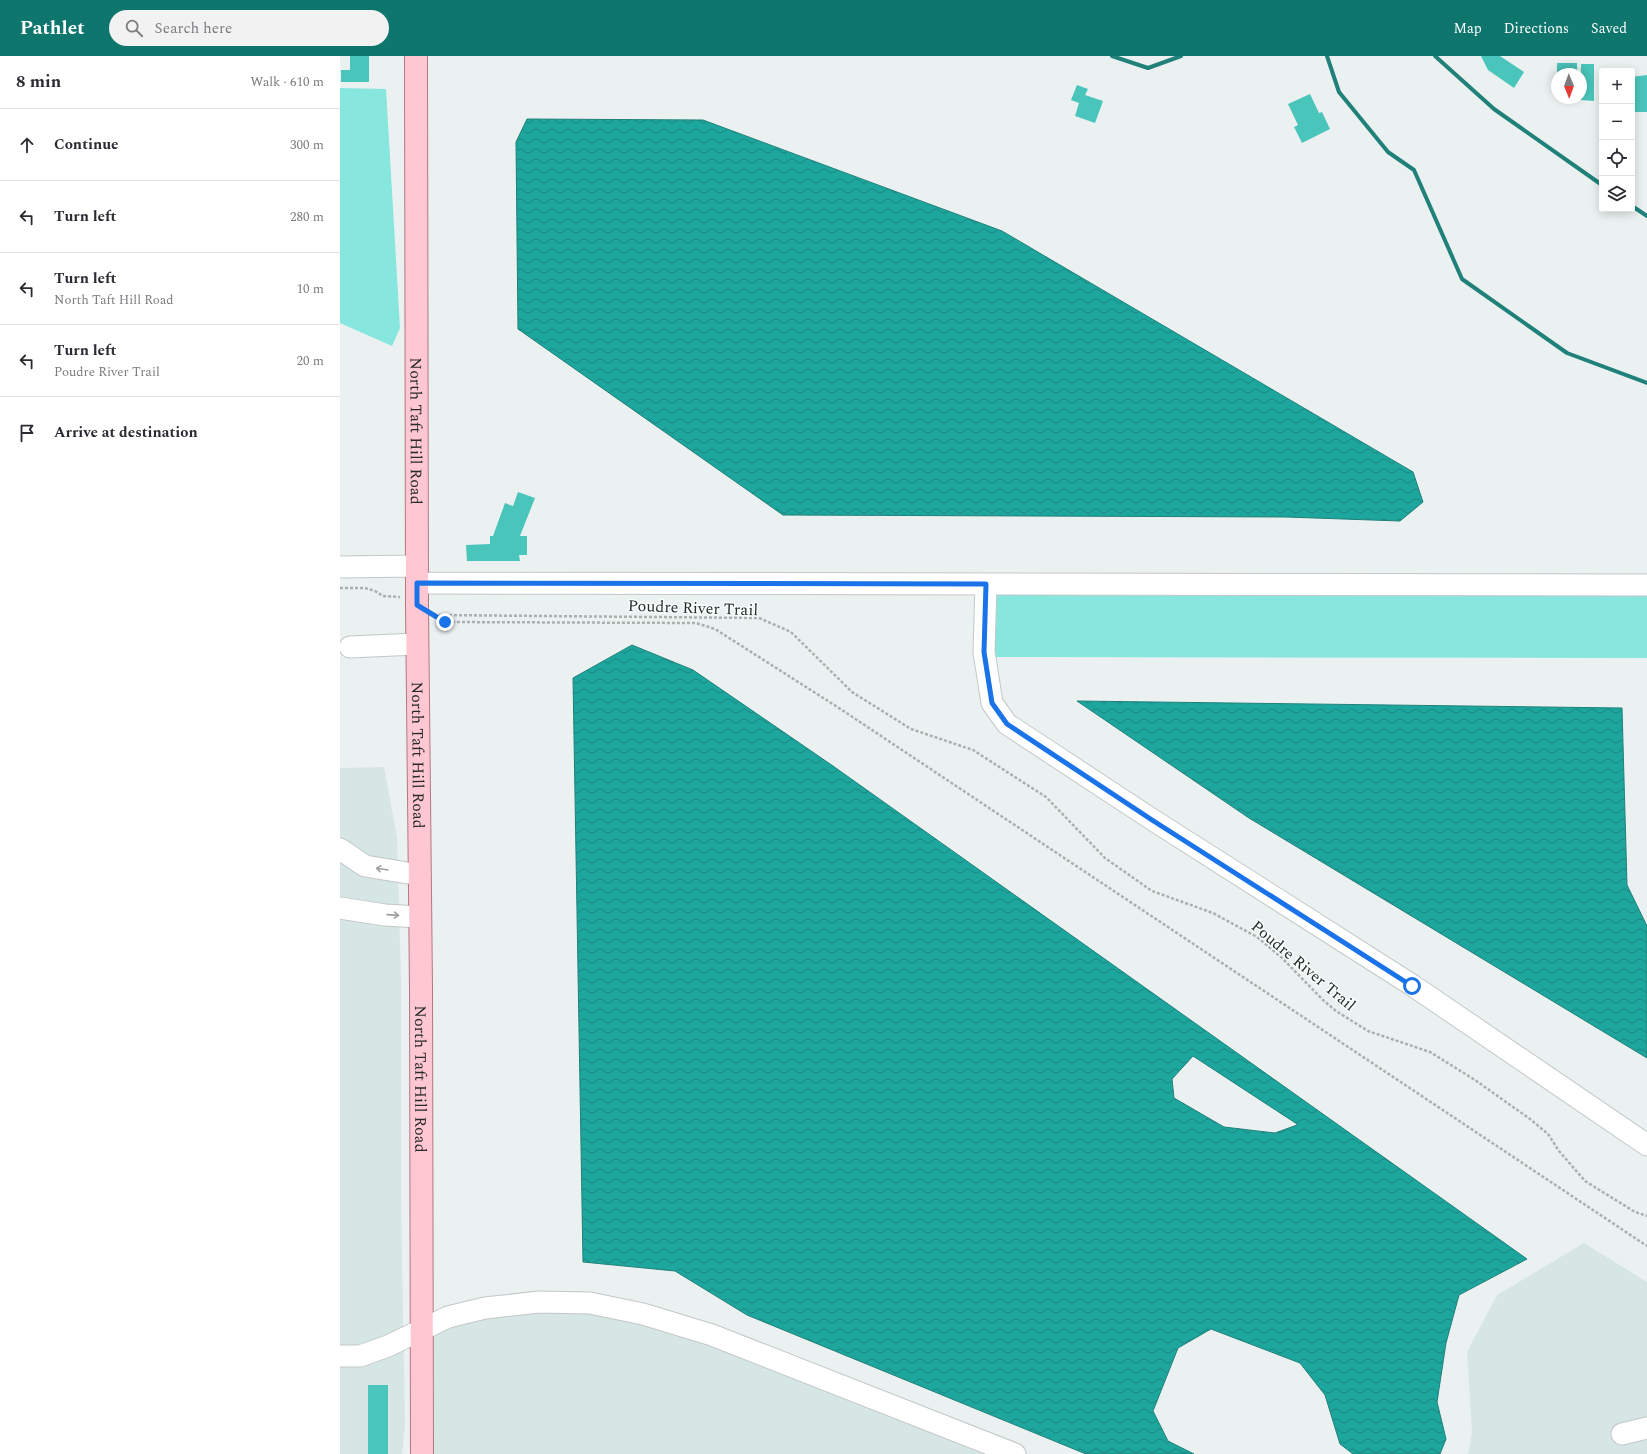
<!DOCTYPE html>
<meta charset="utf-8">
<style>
body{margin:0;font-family:Spectral,serif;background:#f2f2f3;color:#2b2b33}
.controls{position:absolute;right:12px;top:12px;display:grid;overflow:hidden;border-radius:4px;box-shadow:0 2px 10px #0003}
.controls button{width:36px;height:36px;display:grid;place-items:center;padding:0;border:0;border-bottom:1px solid #e1e1e2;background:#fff;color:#2b2b33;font:20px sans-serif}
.compass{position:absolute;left:1211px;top:12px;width:36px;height:36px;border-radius:50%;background:#fff;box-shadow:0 2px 10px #0003;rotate:179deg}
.stop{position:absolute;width:12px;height:12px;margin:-9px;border:3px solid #1a73e8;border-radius:50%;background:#fff}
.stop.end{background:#1a73e8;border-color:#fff;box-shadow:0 1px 4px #0008}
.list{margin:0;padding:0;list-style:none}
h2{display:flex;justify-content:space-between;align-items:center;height:52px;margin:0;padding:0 16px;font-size:17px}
h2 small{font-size:13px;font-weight:400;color:#7c7c81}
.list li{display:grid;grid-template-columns:26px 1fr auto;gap:12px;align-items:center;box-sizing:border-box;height:72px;padding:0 16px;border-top:1px solid #e1e1e2}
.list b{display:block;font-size:15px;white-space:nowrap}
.list p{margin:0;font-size:13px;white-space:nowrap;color:#7c7c81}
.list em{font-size:13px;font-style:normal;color:#7c7c81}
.icon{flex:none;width:22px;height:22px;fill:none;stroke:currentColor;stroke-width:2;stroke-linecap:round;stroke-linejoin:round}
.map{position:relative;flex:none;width:1307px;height:1398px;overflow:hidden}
header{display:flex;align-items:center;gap:24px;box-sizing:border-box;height:56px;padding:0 20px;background:#0f766e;color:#fff}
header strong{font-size:19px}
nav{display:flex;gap:22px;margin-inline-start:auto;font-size:14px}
.search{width:280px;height:36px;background:#f2f2f3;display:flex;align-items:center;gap:10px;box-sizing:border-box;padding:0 14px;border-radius:22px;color:#7c7c81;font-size:15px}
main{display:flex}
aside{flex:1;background:#fff}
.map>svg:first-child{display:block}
</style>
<header>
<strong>Pathlet</strong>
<div class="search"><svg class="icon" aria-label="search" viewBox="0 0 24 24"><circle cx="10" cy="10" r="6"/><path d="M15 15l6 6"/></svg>Search here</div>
<nav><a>Map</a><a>Directions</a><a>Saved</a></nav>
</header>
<main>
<aside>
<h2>8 min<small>Walk · 610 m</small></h2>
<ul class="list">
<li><svg class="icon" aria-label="ahead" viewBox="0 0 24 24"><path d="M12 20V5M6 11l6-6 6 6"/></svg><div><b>Continue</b></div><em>300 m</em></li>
<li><svg class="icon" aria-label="left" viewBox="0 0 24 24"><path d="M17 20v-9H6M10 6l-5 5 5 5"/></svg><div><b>Turn left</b></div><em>280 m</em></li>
<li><svg class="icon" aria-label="left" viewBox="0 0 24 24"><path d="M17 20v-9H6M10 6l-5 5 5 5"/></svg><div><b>Turn left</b><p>North Taft Hill Road</p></div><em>10 m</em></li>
<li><svg class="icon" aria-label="left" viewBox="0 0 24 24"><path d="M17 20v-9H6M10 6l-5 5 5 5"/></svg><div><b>Turn left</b><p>Poudre River Trail</p></div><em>20 m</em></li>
<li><svg class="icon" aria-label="arrive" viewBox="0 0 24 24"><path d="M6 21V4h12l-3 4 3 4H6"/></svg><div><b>Arrive at destination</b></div></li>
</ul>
</aside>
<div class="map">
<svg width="1307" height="1398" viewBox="0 0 1307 1398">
<defs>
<pattern id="water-waves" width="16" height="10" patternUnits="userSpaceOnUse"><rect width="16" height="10" fill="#1da69d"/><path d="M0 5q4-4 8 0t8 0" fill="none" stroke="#1a8780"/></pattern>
</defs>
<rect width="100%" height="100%" fill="#ebf1f0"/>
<path fill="#d6e6e4" d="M44,711L57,781L61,921V1148L65,1368L62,1398H0V712Z
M1244,1187L1307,1226V1398H1128L1132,1377L1127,1296L1157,1239Z
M145,1252L303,1258L675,1398H82V1274Z"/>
<path fill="#87e6dd" d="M0,32L46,33L60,272L52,290L0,267Z
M656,539L1307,540V602L654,601Z"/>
<path fill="url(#water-waves)" stroke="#20817a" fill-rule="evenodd" d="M187,63L363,64L662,175L1073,416L1083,446L1060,465L946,461L443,459L178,273L176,86Z
M292,589L353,614L493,710L1187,1203L1119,1239L1106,1287L1097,1346L1106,1383L1100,1398H1013L1000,1388L985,1339L960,1307L871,1273L838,1292L813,1355L828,1385L854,1398H746L407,1259L335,1215L243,1206L233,622ZM853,1000L957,1068V1069L935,1077L884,1071L834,1042L832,1023Z
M737,645L1282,652L1287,829L1307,870V1002L909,762Z"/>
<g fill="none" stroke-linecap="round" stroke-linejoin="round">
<path stroke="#20817a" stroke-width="4" d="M772,0L808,12L841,0
M987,0L999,36L1048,96L1074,114L1122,223L1227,297L1307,327
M1095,0L1154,53L1262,129
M1292,150L1307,160"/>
</g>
<path fill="#4ac5bb" d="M10,0H29V26H1V14H10Z
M1141,0H1160L1184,16L1174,32L1148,14Z
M1217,7H1237V18H1217Z
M1241,8H1254V45L1241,44Z
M1307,19V56H1292V21Z
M737,29L748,33L745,39L763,45L755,67L735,60L739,47L731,44Z
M970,38L979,57L982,56L990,73L962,87L954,71L958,69L948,48Z
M178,436L195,442L180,480H187V499H179L180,505H127L126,489L150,488V480H153L165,447L173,450Z
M28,1329H48V1398H28Z"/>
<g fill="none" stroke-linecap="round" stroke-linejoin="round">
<defs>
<path id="minor" d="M0,511L77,510
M77,527L1307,529
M646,528L644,596L652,647L667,668L813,764L1072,929L1307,1089
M10,591L77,588
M0,793L25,810L80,819
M0,852L45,859L79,861
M0,1300H20L48,1290L108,1261L145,1252L199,1246L250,1247L303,1258L372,1279L675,1398
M1282,1378L1307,1372"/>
<g id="major">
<path id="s1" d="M76,0L77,549L81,932L82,1398"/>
</g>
</defs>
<use href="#minor" stroke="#c2c8c7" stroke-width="23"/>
<use href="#major" stroke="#b37883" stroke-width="24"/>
<path stroke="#abb0af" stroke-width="2.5" stroke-dasharray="3 2" stroke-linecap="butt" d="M0,532H25L35,535L43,540L60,541
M94,559L419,562L451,576L512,636L571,673L633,694L706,741L765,802L812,835L873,857L917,881L941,901L983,944L996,955L1028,975L1090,996L1135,1024L1190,1063L1208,1078L1219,1095L1245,1125L1295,1156L1307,1160
M94,559L105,566L356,567L375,573L499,652L1307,1190"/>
<use href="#minor" stroke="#fff" stroke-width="21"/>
<use href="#major" stroke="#fec7d1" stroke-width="22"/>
</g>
<defs><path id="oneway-shaft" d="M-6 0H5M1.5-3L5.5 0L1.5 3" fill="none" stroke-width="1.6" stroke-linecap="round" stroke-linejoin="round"/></defs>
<g stroke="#9e9f9f">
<use href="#oneway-shaft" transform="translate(42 813) rotate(-171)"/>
<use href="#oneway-shaft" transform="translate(53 859) rotate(4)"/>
</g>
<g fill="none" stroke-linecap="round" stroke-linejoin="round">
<path stroke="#1a73e8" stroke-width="5" d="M105,566L77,549V527L646,528L644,596L652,647L667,668L812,764L1072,930"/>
</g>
<g text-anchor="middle" stroke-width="3" stroke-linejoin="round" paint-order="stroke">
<g font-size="16" fill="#272a29" stroke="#f8fefd">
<text dy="6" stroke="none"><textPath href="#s1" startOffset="375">North Taft Hill Road</textPath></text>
<text transform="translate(353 551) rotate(2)" y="6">Poudre River Trail</text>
<text dy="6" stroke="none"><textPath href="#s1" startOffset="699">North Taft Hill Road</textPath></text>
<text transform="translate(964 909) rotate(40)" y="6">Poudre River Trail</text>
<text dy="6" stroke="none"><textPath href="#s1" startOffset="1023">North Taft Hill Road</textPath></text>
</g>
</g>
</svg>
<div class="controls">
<button>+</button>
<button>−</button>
<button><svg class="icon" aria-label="locate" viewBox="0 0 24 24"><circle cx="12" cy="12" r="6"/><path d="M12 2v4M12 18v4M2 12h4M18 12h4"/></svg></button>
<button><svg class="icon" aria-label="layers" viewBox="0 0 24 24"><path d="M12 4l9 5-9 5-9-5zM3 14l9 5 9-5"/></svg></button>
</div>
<svg class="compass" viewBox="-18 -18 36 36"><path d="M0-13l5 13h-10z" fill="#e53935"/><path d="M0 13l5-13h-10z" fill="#7c7c81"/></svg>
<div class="stop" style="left:1072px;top:930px"></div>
<div class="stop end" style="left:105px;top:566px"></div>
</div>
</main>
